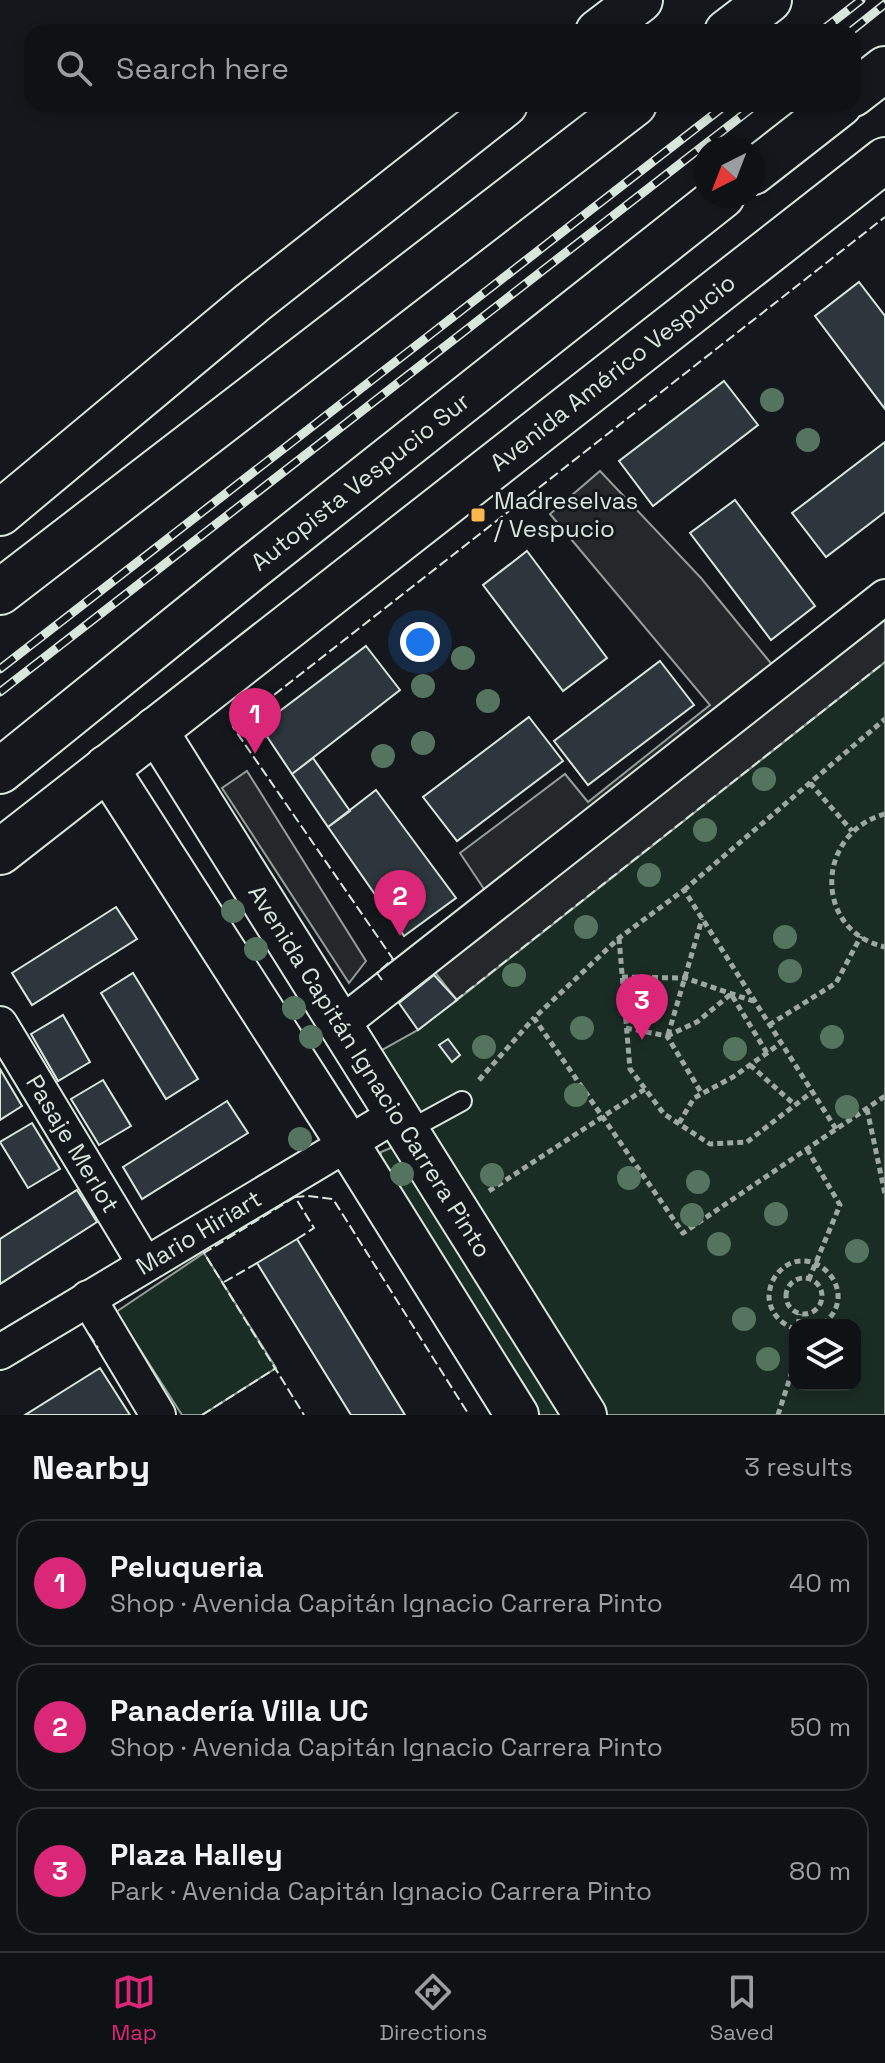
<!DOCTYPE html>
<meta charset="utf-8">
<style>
body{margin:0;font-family:"Space Grotesk",sans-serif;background:#181b1e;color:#f1f3f6}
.controls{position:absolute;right:24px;bottom:24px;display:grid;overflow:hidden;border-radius:16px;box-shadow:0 4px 12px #0003}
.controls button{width:72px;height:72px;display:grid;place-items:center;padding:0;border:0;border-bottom:2px solid #2f3234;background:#0f1215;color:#f1f3f6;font:40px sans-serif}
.compass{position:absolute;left:693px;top:136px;width:72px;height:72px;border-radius:50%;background:#0f1215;box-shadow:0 4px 12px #0003;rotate:222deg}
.you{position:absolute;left:420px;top:642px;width:28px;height:28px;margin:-20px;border:6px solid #fff;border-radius:50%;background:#1a73e8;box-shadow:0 0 0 12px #1a73e833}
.badge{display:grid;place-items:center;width:52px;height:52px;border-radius:50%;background:#db2777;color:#fff;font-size:26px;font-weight:700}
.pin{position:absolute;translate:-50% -66px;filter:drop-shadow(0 2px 4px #0008)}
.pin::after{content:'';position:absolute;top:42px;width:28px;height:24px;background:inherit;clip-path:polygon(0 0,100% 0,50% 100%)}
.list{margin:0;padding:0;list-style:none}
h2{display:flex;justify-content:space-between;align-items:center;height:104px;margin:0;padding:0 32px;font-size:34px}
h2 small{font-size:26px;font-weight:400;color:#9b9ea0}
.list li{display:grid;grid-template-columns:52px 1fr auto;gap:24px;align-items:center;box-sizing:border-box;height:128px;margin:0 16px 16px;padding:0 16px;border:2px solid #2f3234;border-radius:24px}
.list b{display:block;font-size:30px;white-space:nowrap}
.list p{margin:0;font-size:26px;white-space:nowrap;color:#9b9ea0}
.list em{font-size:26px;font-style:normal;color:#9b9ea0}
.icon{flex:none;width:44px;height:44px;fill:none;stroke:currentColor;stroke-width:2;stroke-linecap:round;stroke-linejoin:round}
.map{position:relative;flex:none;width:885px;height:1415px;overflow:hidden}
.search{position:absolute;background:#0f1215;box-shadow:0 4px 12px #0003;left:24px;right:24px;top:24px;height:88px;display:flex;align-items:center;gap:20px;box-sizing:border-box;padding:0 28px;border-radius:24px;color:#9b9ea0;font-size:30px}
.sheet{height:536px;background:#0f1215}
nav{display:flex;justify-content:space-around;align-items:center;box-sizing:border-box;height:112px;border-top:2px solid #2f3234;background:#0f1215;font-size:22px;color:#9b9ea0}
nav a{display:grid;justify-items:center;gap:4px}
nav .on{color:#db2777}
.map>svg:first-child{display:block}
</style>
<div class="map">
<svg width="885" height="1415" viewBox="0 0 885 1415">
<rect width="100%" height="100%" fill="#14181c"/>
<path fill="#1a2d24" stroke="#939e99" stroke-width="2" fill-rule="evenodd" d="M885,662V1415H607L435,1135L380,1051L418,1030ZM795,1325H855V1385H795Z
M393,1147L564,1415H532L379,1168L381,1152Z
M204,1253L276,1368L202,1415H182L116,1312Z"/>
<path fill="#24282b" stroke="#939e99" stroke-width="2" d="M600,471L701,578L774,667L885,581V662L457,1000L419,952L488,895L460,853L565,774L588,802L710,705L550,514Z
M247,771L366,961L349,983L222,788Z"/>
<path fill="#2c363c" stroke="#d8e6dc" stroke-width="2" d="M859,282L885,316V409L815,316Z
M724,381L758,425L653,506L619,461Z
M885,442V512L826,557L792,513Z
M735,500L815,606L771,640L690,533Z
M527,551L607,658L563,691L483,585Z
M366,646L400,690L292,774L260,726Z
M660,661L694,705L588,785L554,741Z
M529,717L563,761L457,841L423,797Z
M313,758L350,811L328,827L292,774Z
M376,790L456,898L404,936L328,827Z
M116,907L137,939L32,1005L12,973Z
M133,973L198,1079L166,1099L101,993Z
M434,975L457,1000L418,1030L399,1003Z
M63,1015L90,1062L58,1081L31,1034Z
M448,1039L460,1055L452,1062L439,1045Z
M0,1069L22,1106L0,1120Z
M103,1080L131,1126L99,1145L71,1099Z
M227,1101L248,1133L142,1199L123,1167Z
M32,1123L60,1169L28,1188L0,1142Z
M77,1190L97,1222L0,1284V1239Z
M297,1239L405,1415H351L257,1263Z
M100,1368L130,1415H25Z"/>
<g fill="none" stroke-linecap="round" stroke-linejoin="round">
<defs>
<path id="service" d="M407,1131L462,1101"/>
<g id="minor">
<path id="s1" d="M0,1024L145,1264"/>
<path d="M340,1025L885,597"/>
<path d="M88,1298L158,1415"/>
<path id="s2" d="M0,1352L397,1114"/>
</g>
<g id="tertiary">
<path id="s3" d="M155,729L585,1415"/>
<path d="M106,767L334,1122L517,1415"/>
</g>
<g id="primary">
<path d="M598,32L640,0"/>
<path d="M0,513L252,303L505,104"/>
<path id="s4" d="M0,852L885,160"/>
</g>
<g id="motorway">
<path d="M727,32L769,0"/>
<path d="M853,94L885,69"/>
<path d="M753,172L840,104"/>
<path d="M0,592L634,104"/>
<path id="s5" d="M0,771L249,570L722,196"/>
</g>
</defs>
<use href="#service" stroke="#d8e6dc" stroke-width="22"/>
<use href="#minor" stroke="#d8e6dc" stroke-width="38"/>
<use href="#tertiary" stroke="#d8e6dc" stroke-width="46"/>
<use href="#primary" stroke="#d8e6dc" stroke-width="48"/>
<use href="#motorway" stroke="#d8e6dc" stroke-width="48"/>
<path stroke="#9da8a2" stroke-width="5" stroke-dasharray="6 4" stroke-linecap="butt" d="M810,783L852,831
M885,814C815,833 813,931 885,947
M684,890L885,719
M619,938L630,1069L664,1114L710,1144L747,1142L812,1092
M622,977L685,978L753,1001
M769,1025L836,983L861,936
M626,1028L667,1036L702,1094
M668,1035L702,919
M667,1036L697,1022L731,994L767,1053
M750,1065L795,1105
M479,1080L534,1018
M867,1109L885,1194
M679,1123L694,1098L733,1077L781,1043
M836,1129L684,890L619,938L534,1018L683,1233L885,1096
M807,1149L840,1205L809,1279
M489,1191L645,1089
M786 1296a18 18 0 1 1 36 0a18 18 0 1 1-36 0Z
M798,1325L800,1314
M795,1329C781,1324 770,1313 769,1297C769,1289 772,1280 777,1274C809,1235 866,1292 822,1325
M778,1415L795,1362"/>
<use href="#service" stroke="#14181c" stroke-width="18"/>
<use href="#minor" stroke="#14181c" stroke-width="34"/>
<use href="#tertiary" stroke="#14181c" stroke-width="42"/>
<use href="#primary" stroke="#14181c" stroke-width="44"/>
<use href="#motorway" stroke="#14181c" stroke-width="44"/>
<defs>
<path id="rail" d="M820,32L861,0
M850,32L885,4
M0,669L727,104
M0,692L757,104"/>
</defs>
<use href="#rail" stroke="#d8e6dc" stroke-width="9"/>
<use href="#rail" stroke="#14181c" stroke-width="6" stroke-dasharray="18" stroke-linecap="butt"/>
<path stroke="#d8e6dc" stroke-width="2" stroke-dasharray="10 4" stroke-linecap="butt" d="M382,980L377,973L393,959L233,727L885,217
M455,1001L885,662
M295,1197L204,1253L304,1415
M297,1239L314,1228L295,1197L308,1196L333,1199L469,1415
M224,1282L257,1263
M89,1334L98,1348
M202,1415L276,1368"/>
</g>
<g fill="#55745f">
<circle cx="772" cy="400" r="12"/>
<circle cx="808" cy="440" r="12"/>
<circle cx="463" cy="658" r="12"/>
<circle cx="423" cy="686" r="12"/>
<circle cx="488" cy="701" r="12"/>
<circle cx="423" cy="743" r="12"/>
<circle cx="383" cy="756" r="12"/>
<circle cx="764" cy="779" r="12"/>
<circle cx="705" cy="830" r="12"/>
<circle cx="649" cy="875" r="12"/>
<circle cx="233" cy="911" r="12"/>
<circle cx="586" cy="927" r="12"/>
<circle cx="785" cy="937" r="12"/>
<circle cx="256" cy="949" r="12"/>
<circle cx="790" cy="971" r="12"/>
<circle cx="514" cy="975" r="12"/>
<circle cx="294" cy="1008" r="12"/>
<circle cx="582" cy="1028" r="12"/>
<circle cx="311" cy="1037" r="12"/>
<circle cx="832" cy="1037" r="12"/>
<circle cx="484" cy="1047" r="12"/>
<circle cx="735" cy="1049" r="12"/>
<circle cx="576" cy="1095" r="12"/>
<circle cx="847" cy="1107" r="12"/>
<circle cx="300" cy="1139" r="12"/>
<circle cx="402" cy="1174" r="12"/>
<circle cx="492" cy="1175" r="12"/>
<circle cx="629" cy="1178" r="12"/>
<circle cx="698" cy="1182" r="12"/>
<circle cx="776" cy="1214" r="12"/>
<circle cx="692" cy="1215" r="12"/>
<circle cx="719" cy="1244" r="12"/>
<circle cx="857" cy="1251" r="12"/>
<circle cx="744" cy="1319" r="12"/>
<circle cx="768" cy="1359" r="12"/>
</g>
<rect fill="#ffb74d" stroke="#14181c" stroke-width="3" x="470" y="507" width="16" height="16" rx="4"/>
<g text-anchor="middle" stroke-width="6" stroke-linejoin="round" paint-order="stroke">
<g font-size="24" fill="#d8e6dc" stroke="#14181c">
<text dy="8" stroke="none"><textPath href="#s4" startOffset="778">Avenida Américo Vespucio</textPath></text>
<text dy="8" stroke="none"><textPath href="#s5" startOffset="462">Autopista Vespucio Sur</textPath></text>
<text dy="8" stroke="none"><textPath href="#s3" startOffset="404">Avenida Capitán Ignacio Carrera Pinto</textPath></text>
<text dy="8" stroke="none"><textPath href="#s1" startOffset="140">Pasaje Merlot</textPath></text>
<text dy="8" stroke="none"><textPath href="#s2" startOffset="232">Mario Hiriart</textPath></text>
</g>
<g font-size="24" fill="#d8e6dc" stroke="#14181c" text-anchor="start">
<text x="494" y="509">Madreselvas<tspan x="494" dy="28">/ Vespucio</tspan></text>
</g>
</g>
</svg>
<div class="controls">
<button><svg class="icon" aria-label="layers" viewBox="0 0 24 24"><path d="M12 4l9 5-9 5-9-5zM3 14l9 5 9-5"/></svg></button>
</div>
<svg class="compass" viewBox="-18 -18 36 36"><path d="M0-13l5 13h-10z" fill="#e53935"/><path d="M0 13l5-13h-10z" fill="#9b9ea0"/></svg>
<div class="you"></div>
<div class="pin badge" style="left:255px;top:754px">1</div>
<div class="pin badge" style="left:400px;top:936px">2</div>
<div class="pin badge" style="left:642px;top:1040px">3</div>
<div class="search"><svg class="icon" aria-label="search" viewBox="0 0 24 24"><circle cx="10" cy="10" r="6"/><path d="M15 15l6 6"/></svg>Search here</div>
</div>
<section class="sheet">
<h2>Nearby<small>3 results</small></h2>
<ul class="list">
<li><span class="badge">1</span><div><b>Peluqueria</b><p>Shop · Avenida Capitán Ignacio Carrera Pinto</p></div><em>40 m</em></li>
<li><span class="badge">2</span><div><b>Panadería Villa UC</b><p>Shop · Avenida Capitán Ignacio Carrera Pinto</p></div><em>50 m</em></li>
<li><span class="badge">3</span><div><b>Plaza Halley</b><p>Park · Avenida Capitán Ignacio Carrera Pinto</p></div><em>80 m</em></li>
</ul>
</section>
<nav>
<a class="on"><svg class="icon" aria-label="map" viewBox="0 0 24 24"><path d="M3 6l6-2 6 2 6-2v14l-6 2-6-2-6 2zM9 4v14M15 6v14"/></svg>Map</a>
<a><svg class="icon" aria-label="directions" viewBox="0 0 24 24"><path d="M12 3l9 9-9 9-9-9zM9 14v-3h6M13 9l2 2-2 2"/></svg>Directions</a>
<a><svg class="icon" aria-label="saved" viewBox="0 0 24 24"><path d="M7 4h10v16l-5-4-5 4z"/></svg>Saved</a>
</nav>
